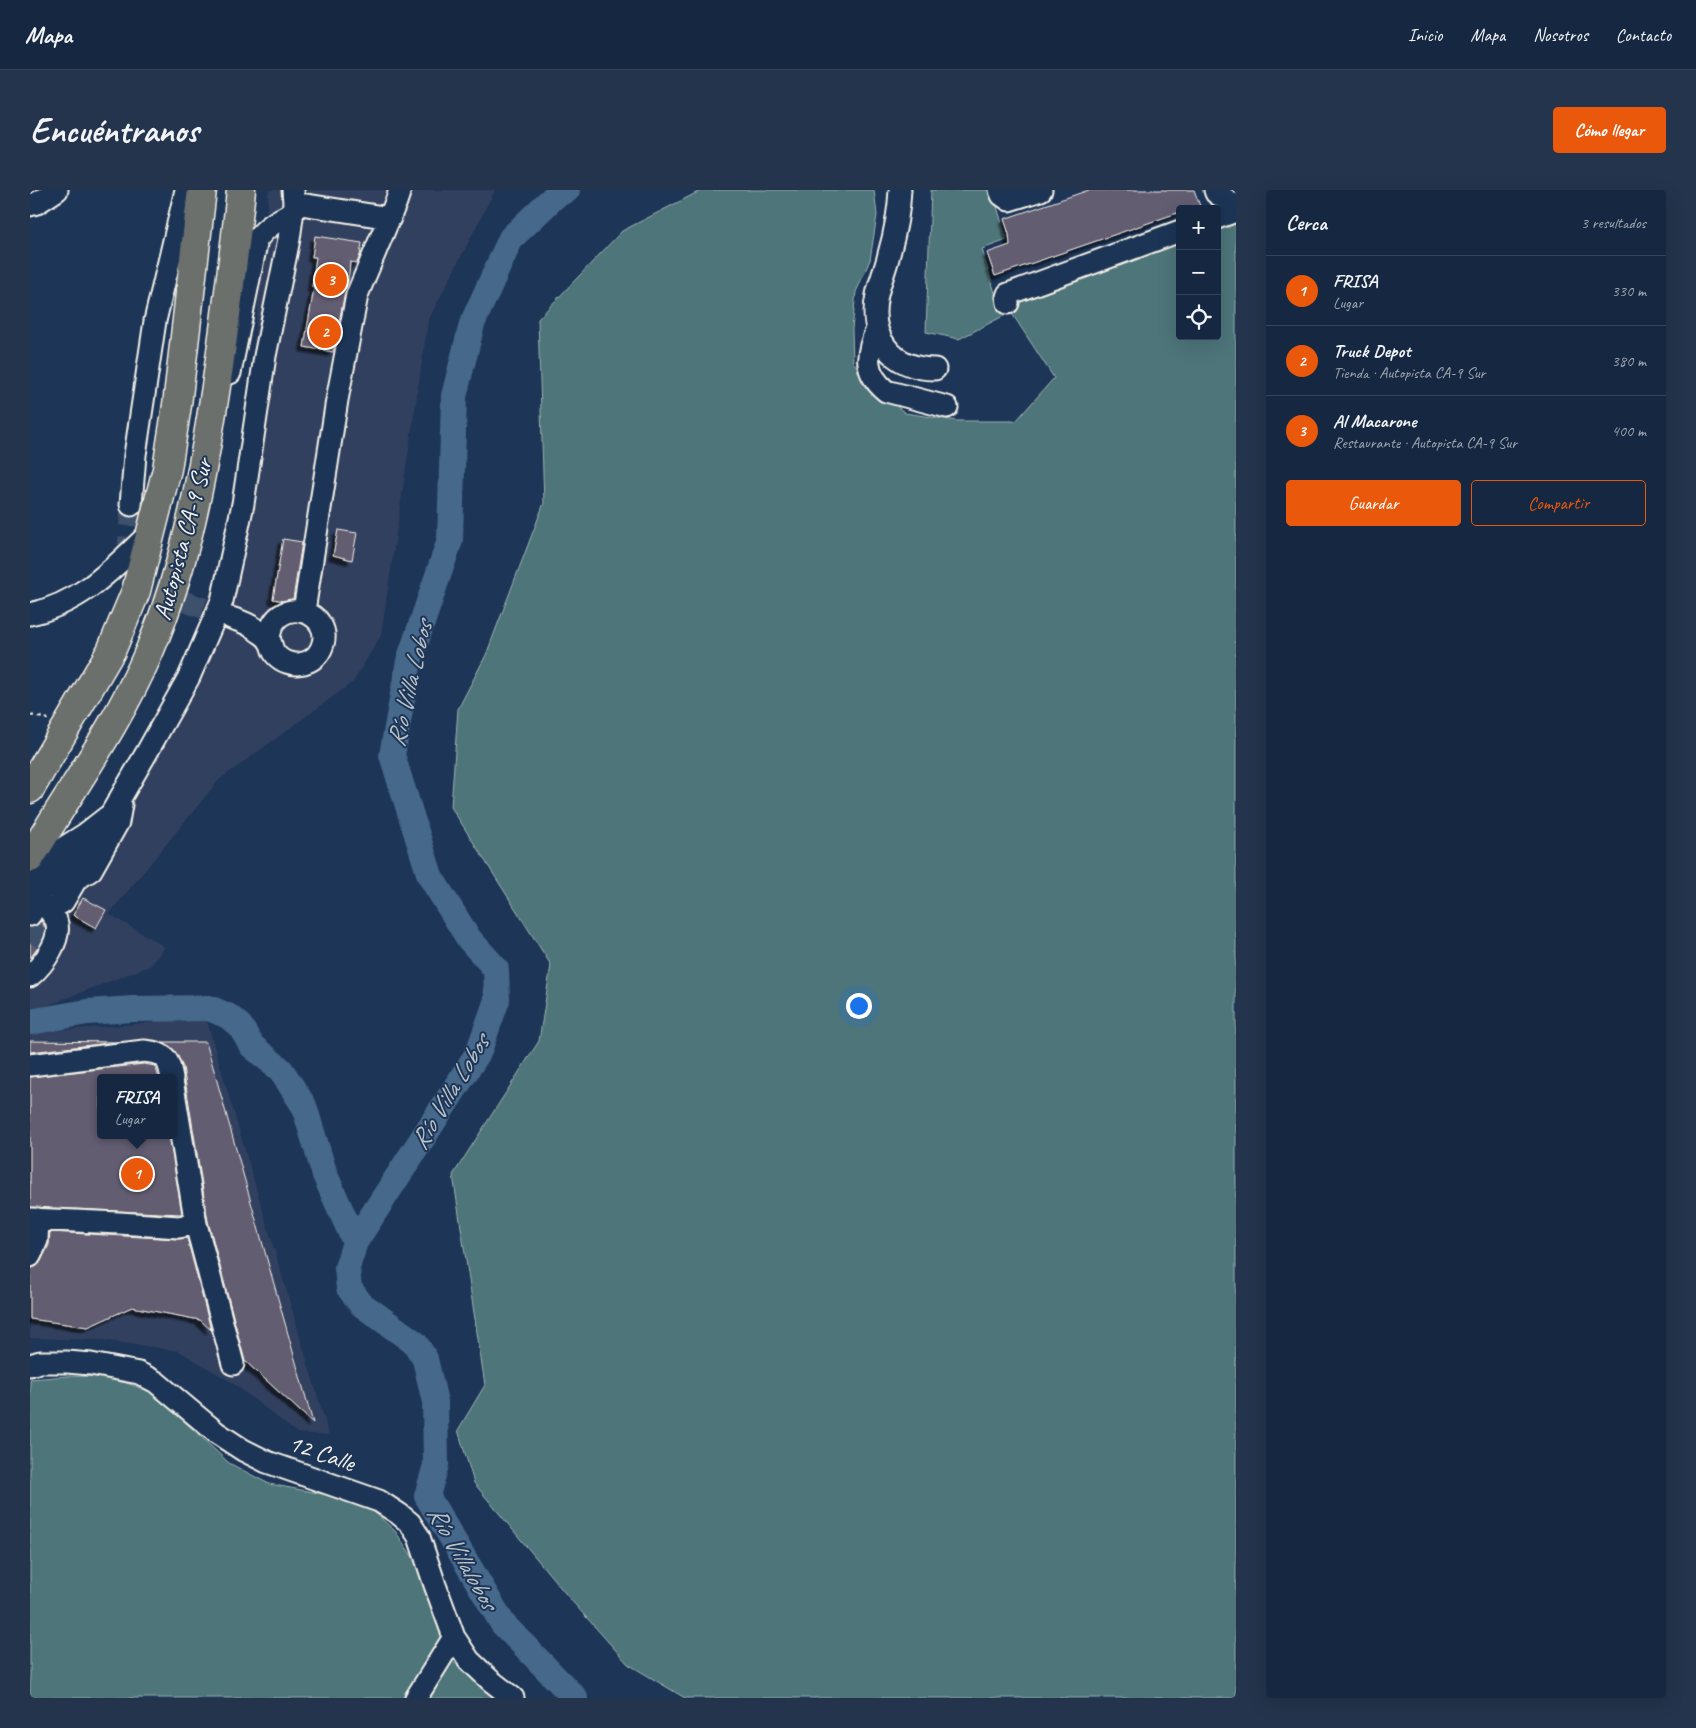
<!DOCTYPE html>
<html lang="es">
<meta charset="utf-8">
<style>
body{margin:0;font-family:Caveat,sans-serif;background:#23344c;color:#f1f3f6}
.controls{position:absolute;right:15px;top:15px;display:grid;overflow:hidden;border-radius:5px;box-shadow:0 5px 20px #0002}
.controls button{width:45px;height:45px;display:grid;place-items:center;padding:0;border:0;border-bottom:1px solid #35445a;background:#162841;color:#f1f3f6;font:25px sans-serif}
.you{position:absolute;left:828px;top:815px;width:18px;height:18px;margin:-12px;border:4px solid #fff;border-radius:50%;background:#1a73e8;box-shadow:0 0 0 8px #1a73e833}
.badge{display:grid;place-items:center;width:32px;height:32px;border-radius:50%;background:#ea580c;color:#fff;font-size:16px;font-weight:700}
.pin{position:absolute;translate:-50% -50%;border:2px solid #fff;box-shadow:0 1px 5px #0006}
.popup{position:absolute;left:67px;top:884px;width:80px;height:65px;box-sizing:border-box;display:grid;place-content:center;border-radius:5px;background:#162841;filter:drop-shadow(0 1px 4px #0005);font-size:16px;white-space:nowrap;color:#9ea6b1}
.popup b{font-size:19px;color:#f1f3f6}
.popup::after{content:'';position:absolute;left:50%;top:100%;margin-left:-10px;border:10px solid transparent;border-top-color:#162841}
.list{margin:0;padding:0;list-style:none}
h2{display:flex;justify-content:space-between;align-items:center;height:65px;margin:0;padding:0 20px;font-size:21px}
h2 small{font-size:16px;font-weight:400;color:#9ea6b1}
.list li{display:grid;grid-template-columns:32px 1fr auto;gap:15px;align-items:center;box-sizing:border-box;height:70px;padding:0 20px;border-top:1px solid #35445a}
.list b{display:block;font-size:19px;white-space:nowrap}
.list p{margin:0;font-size:16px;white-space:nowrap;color:#9ea6b1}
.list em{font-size:16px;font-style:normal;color:#9ea6b1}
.actions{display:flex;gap:10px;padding:15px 20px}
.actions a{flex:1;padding:11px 0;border:1px solid #ea580c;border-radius:5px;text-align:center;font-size:18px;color:#ea580c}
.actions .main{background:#ea580c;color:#fff}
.icon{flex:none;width:28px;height:28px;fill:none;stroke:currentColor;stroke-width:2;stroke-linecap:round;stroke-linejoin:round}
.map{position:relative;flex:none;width:1206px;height:1508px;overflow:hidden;border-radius:5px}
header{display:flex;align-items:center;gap:30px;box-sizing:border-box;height:70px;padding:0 25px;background:#162841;border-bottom:1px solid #35445a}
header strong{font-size:24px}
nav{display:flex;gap:28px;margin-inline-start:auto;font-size:18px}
.intro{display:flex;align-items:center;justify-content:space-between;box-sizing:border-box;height:120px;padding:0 30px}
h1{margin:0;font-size:35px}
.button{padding:12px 22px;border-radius:5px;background:#ea580c;color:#fff;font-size:18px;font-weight:700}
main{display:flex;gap:30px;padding:0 30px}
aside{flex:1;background:#162841;border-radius:5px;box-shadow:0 5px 20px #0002}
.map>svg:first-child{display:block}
</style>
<header>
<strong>Mapa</strong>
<nav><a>Inicio</a><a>Mapa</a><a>Nosotros</a><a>Contacto</a></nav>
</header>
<div class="intro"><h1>Encuéntranos</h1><a class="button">Cómo llegar</a></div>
<main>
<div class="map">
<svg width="1206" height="1508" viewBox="0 0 1206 1508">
<defs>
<filter id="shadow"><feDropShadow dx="-4.5" dy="4.5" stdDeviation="1" flood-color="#0009"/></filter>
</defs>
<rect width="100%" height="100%" fill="#1d3557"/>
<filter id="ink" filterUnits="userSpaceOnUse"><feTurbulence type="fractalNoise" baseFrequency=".02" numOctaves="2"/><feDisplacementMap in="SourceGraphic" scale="10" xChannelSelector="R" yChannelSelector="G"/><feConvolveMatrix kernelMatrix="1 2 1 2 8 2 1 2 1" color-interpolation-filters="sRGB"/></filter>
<g filter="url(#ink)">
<path fill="#32415f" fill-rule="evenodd" d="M239,0H465L398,131L351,445L323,492L189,590L79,724L135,757L120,776L0,822V734L143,514L189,376L219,203Z
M176,828L299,1245L267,1243L203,1193L149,1161L73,1150L0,1148V843ZM71,888H143V945H71Z"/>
<path fill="#4d757a" stroke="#a0b3b1" d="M674,0H844L847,25L840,70L826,102L822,139L823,172L845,198L875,223L928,231H986L1024,188L981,122L929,149L896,142L901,0H962L977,50L952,59L970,120L977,101L1150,40V146H1187V28L1206,31V450L1204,452L1206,454V1508H655L598,1474L540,1409L444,1293L428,1240L455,1195L423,985L509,851L521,775L421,617L428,519L456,465L514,313L508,129L592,41L668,2Z
M37,1186L80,1187L124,1203L199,1273L239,1294L309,1307L340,1318L365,1341L397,1388L417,1467L470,1508H0V1189Z"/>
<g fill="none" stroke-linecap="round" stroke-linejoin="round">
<path stroke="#45678b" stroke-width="26" d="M537,0L526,5L481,48L442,134L424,206L420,350L379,471L362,565L400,686L439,749L466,779L467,810L448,863L325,1052L317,1078L319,1098L331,1114L385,1153L395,1169L405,1212L406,1275L397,1306L473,1434L545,1508
M0,832L57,822L102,819L179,818L198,826L210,836L222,856L251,880L274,916L295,985L325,1052"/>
</g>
<path fill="#625d71" stroke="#f4f1e8" filter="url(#shadow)" d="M1059,0H1164L1170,16L1160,19H1150V22L965,86L957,63L980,55L979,44L974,29Z
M285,46L332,53L330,65L327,73L320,72L318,94L315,102L303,162L274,157L284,98L282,97L286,67H282Z
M308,340L327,343L322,370L303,365Z
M253,349L272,352L263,409L254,411L243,409Z
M53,708L76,720L66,738L43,725Z
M11,731L14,735V743L10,755L0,768V746L6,736Z
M0,851L88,852L0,862Z
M132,852H176L283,1233L215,1171L178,1031L153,877L144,860Z
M114,874L125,876L129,888H71V945H139L152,1024L0,1017V887Z
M20,1042L148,1049L157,1048L181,1140L170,1130L102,1117L58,1137L0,1129V1078L7,1076L11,1071L19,1055Z"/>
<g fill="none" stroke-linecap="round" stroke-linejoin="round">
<path stroke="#3d516d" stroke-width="21" stroke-dasharray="21 11" stroke-linecap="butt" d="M101,315L98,360L105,385L117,398L201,428
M0,753L16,728"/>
<defs>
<path id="minor" d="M870,0C869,22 865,43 859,64C856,78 850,91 847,105C838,146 861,179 905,179
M970,0L972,5L979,10L1011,0
M1185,0L1186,3L1206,16
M264,13L360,28
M0,15L7,13L27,0
M1187,28L1206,21
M978,113L977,107L978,104L1150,41
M847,139C836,164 833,182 856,201L917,217
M200,183L227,49C237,36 248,30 263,23
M101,315L105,265L125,131L156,0
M274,421L307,210L327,105L366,12L370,0
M0,424C53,413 84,377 122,341
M201,428C211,431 220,434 228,441C232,444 237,447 240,451C242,456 242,461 246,465C259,479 283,476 291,459C309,421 241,400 239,451
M0,679L54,645L81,624L117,562L159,487L192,411L213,314L235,166L259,49L264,13L263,0
M13,695L62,652
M0,696C15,702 49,689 61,680L88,632L91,615
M0,725L9,710
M0,786C13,775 33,749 26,730C24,727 21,723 19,720L33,712L47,688
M0,875L114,861C135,863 138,867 142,888
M0,1029L89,1033L149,1037L166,1034L143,896
M166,1034L203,1174
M0,1066L7,1050L8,1029
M0,1175L10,1172H37L61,1174L109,1183L126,1192L187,1243L213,1260L237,1272L349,1311L369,1324L380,1333L389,1347L405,1395L424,1447L439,1470L460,1490L483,1508
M386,1508L424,1447"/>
<path id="highway" d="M0,599L81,461L106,401L137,279L147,215L172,0
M0,668C40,601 89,533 119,462C158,371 175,273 189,176C197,118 205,59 211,0"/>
</defs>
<use href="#minor" stroke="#f4f1e8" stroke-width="25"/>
<use href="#highway" stroke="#f4f1e8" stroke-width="31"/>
<path stroke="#f4f1e8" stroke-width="2.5" stroke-dasharray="4 4" stroke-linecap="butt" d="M0,525L18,529"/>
<use href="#minor" stroke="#1d3557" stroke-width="21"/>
<use href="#highway" stroke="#6c706d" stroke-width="28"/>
</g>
</g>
<g text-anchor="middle" stroke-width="4" stroke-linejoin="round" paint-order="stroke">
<g font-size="25" fill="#f4f1e8" stroke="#1d3557">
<text transform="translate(152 349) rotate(-75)" y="9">Autopista CA-9 Sur</text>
<text transform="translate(292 1262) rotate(19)" y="9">12 Calle</text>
</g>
<g font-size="26" font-style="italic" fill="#b7c1c7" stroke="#1d3557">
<text transform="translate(379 494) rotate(-77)" y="9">Río Villa Lobos</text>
<text transform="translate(419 902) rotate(-59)" y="9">Río Villa Lobos</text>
<text transform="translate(433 1367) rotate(60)" y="9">Río Villalobos</text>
</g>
</g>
</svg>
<div class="controls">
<button>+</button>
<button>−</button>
<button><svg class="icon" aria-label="locate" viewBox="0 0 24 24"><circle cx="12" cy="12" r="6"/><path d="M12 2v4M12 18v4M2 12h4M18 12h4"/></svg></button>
</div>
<div class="you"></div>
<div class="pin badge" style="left:107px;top:984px">1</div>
<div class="popup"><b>FRISA</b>Lugar</div>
<div class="pin badge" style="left:295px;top:142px">2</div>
<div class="pin badge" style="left:301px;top:90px">3</div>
</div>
<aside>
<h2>Cerca<small>3 resultados</small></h2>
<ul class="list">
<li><span class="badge">1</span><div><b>FRISA</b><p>Lugar</p></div><em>330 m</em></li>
<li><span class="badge">2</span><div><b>Truck Depot</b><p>Tienda · Autopista CA-9 Sur</p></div><em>380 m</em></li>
<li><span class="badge">3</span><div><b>Al Macarone</b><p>Restaurante · Autopista CA-9 Sur</p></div><em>400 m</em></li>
</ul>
<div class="actions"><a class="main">Guardar</a><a>Compartir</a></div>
</aside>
</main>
